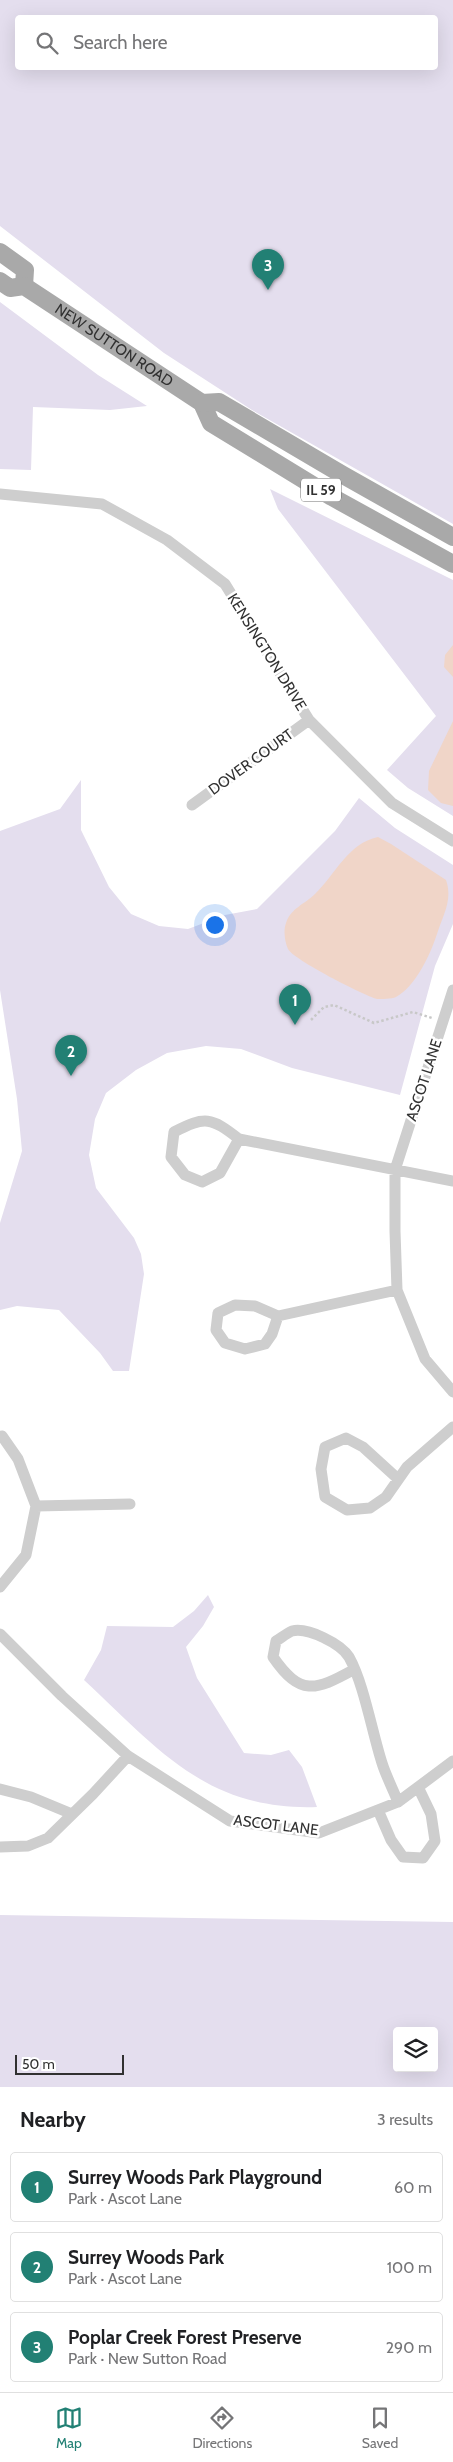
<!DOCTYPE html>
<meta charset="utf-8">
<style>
body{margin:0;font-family:Cabin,sans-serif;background:#f2f2f2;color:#202124}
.controls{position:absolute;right:15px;bottom:15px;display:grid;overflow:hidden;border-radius:5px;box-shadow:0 5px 20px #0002}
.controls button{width:45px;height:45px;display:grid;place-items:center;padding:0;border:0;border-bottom:1px solid #e0e0e0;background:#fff;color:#202124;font:25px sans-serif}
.scale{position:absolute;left:15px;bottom:12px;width:109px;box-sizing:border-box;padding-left:5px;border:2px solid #313131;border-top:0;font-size:14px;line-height:18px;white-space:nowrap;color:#313131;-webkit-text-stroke:4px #fff;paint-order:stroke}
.you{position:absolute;left:214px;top:924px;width:18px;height:18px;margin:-12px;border:4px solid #fff;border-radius:50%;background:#1a73e8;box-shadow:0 0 0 8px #1a73e833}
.badge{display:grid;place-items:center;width:32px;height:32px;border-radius:50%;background:#228074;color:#fff;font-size:16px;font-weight:700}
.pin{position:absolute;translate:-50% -41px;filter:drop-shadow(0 1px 2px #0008)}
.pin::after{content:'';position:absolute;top:26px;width:18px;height:15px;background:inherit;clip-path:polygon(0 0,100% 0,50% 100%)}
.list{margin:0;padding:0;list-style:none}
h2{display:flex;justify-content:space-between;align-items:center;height:65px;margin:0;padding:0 20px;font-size:21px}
h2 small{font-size:16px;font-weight:400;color:#757577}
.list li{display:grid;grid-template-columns:32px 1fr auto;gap:15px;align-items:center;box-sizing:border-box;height:70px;margin:0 10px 10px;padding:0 10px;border:1px solid #e0e0e0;border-radius:5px}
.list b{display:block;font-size:19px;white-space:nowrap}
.list p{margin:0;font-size:16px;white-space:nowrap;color:#757577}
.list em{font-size:16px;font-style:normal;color:#757577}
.icon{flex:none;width:28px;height:28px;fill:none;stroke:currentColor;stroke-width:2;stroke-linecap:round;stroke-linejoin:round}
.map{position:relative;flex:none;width:453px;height:2087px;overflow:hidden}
.search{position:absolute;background:#fff;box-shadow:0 5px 20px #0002;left:15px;right:15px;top:15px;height:55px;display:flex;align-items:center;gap:12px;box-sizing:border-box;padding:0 18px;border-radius:5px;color:#757577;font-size:19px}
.sheet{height:305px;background:#fff}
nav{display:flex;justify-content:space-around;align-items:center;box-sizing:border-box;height:70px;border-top:1px solid #e0e0e0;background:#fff;font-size:14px;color:#757577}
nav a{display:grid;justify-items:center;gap:2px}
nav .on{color:#228074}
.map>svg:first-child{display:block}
</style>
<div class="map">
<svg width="453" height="2087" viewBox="0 0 453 2087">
<rect width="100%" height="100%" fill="#fff"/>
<path fill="#e4deee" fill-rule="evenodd" d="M0,0H453V524L252,410L164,353L0,226ZM18,18H436V68H18Z
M0,302L98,375L147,406L110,410L33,407L31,470L0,469Z
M270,489L453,580V816L408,788L387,770L436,716L278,509Z
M81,780V830L109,887L131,914L159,926L188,929L225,915L257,909L335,831L359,798L395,828L453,865V924L435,966L400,1095L292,1068L241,1049L206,1046L167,1053L136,1070L106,1093L95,1119L89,1155L96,1188L134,1238L141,1254L144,1274L129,1371H113L100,1353L59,1310L17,1306L0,1310V1223L22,1151L17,1099L0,990V831L60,809Z
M208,1595L214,1607L203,1626L186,1647L197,1678L244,1753L271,1755L289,1750L302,1767L317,1807C207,1811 158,1749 84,1680L101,1650L107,1626L173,1627L194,1611Z
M0,1915L453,1922V2087H0ZM397,2031H434V2068H397Z"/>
<path fill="#f0d5c8" d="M453,645V677L444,667L445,655Z
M453,721V806L441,803L428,790L429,771Z
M378,837L391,844L446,880C453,900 443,915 437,934C430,955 416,986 396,997C392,999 381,999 377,999C363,995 294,960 288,949C285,942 283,931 286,923C291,908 305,904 315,894C335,875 348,843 378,837Z"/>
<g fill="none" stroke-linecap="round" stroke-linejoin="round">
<path stroke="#c8c8c8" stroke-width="2.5" stroke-dasharray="2.5 2.5" stroke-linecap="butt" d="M311,1020L324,1007L334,1005L374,1023L413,1012L432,1018"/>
<path stroke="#cecece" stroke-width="11" d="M0,494L102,504L167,540L225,584L309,720L392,803L453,841
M192,805L309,720
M453,990L395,1170V1231L397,1290L425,1359L453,1392
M239,1139L220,1173L202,1182L185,1175L171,1157L174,1132C205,1116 211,1117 239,1139L453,1181
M278,1316L272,1334L265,1344L245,1349L225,1343L216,1330L218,1313L235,1305L255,1306L278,1316L397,1290
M397,1478L363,1447L346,1438L325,1447L321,1469L325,1497L347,1510L370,1508L386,1497L407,1467L453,1427
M36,1506L130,1504
M0,1587L26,1555L36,1506L18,1459L2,1436
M0,1634L62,1696L128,1756L230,1821L319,1833L398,1802L453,1761
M353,1670C315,1691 300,1696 273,1657L276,1641C281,1638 287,1633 292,1631C308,1627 341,1644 349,1657C364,1684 372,1732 382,1763C386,1776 393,1789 398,1802
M0,1789L31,1797L72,1814
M378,1810L391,1840L403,1857L423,1858L435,1841L431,1814L418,1787
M0,1847L28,1846L48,1838L93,1794L128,1756"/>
<g stroke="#a9a9a9" stroke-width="18">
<path d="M0,252L25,270L24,286"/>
<path id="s1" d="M0,281L10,288L24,286L202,403L211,423L332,497L453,564"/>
<path d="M202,403L219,402L343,475L453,537"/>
</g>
</g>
<g text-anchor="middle" stroke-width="5" stroke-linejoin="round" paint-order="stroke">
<rect fill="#fff" stroke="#6f6f6f" stroke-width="1" x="301" y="478.5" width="40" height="23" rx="4"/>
<g font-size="14" font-weight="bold" fill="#313131">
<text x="321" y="495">IL 59</text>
</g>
<g font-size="15" fill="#313131" stroke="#fff">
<text dy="5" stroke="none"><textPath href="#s1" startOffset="134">NEW SUTTON ROAD</textPath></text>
<text transform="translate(267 652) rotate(58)" y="5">KENSINGTON DRIVE</text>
<text transform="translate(251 762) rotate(-36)" y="5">DOVER COURT</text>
<text transform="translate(424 1080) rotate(-72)" y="5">ASCOT LANE</text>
<text transform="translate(276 1825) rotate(7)" y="5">ASCOT LANE</text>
</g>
</g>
</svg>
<div class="controls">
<button><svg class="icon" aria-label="layers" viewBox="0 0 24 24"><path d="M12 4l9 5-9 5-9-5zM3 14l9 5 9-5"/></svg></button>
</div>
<div class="scale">50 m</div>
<div class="you"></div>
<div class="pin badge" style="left:295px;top:1025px">1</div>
<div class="pin badge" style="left:71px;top:1076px">2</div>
<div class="pin badge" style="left:268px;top:290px">3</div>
<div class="search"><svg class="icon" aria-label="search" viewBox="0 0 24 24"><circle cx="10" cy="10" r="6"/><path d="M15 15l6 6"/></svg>Search here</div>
</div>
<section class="sheet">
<h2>Nearby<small>3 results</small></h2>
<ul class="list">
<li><span class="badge">1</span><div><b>Surrey Woods Park Playground</b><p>Park · Ascot Lane</p></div><em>60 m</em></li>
<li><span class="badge">2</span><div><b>Surrey Woods Park</b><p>Park · Ascot Lane</p></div><em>100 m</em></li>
<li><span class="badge">3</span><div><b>Poplar Creek Forest Preserve</b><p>Park · New Sutton Road</p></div><em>290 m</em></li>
</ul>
</section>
<nav>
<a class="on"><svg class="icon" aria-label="map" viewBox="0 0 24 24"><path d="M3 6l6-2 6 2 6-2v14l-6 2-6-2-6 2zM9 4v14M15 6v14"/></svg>Map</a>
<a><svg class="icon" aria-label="directions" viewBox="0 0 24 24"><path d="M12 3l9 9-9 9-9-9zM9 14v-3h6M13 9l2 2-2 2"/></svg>Directions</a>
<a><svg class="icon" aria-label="saved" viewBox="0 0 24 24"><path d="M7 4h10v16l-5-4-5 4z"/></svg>Saved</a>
</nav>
